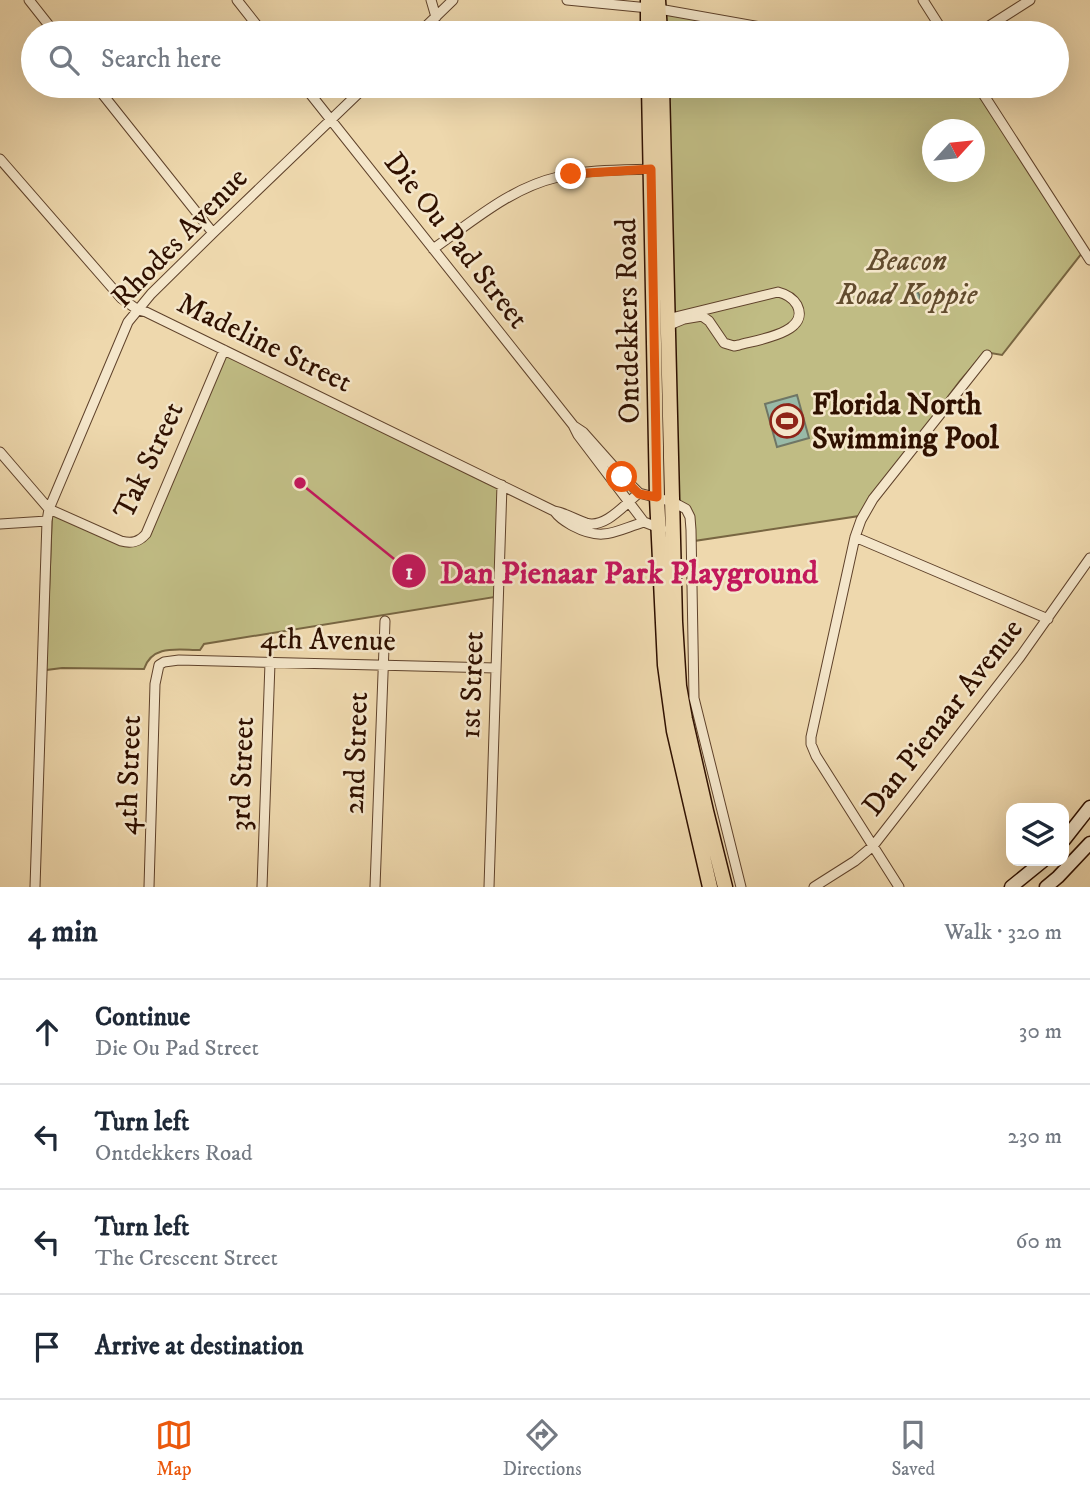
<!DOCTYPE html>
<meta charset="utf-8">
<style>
body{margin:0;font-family:"IM FELL DW Pica",serif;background:#f2f2f3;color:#1f2937}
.controls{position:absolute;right:21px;bottom:21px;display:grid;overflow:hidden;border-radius:14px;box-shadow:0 7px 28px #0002}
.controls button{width:63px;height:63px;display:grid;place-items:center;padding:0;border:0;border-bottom:2px solid #e0e1e3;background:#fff;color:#1f2937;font:35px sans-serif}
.compass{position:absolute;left:922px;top:119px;width:63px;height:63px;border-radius:50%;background:#fff;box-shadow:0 7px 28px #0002;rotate:63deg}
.stop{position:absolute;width:21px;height:21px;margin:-16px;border:5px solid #ea580c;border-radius:50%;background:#fff}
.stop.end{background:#ea580c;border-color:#fff;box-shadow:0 2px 7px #0008}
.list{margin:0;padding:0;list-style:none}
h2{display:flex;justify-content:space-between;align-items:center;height:91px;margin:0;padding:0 28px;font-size:30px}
h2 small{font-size:23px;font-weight:400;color:#747a83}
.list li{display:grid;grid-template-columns:46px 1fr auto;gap:21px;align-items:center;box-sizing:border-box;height:105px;padding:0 28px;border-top:2px solid #e0e1e3}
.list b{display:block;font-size:26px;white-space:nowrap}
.list p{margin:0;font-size:23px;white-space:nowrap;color:#747a83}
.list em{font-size:23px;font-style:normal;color:#747a83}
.icon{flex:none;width:38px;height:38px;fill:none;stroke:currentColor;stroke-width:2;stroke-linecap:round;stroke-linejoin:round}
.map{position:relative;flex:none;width:1090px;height:887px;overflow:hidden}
.search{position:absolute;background:#fff;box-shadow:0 7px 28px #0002;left:21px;right:21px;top:21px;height:77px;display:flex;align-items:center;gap:18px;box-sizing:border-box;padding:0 24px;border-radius:38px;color:#747a83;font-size:26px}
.sheet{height:511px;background:#fff}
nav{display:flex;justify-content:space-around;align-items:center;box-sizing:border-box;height:98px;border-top:2px solid #e0e1e3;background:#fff;font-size:19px;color:#747a83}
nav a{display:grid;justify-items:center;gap:4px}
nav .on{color:#ea580c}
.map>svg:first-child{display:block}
</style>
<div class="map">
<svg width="1090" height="887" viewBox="0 0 1090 887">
<rect width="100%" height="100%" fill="#eed8ad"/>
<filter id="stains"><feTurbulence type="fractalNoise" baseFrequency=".00286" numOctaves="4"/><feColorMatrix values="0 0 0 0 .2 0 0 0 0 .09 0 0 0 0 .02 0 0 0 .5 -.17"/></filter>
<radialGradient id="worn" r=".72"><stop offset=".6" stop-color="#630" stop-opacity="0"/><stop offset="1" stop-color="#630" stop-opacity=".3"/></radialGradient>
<path fill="#c0bc84" stroke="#786642" stroke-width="2" fill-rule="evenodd" d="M664,14L775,33H665Z
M667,86H974L1082,253L1002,355L985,352L960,381L859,516L694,541L693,517L678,501ZM932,130H974V172H932Z
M226,355L499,487L495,597L204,644L200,650C178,650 152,644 144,669L62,668L46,670L52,514L138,544Z"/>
<path fill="#99baa8" stroke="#6f7665" stroke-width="2" d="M904 298a8 8 0 1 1 16 0a8 8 0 1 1-16 0Z
M797,395L809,438L777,447L765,404Z"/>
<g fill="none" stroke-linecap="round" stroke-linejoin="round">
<path stroke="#646554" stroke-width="2" d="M789,404L793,407L800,431L798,434L784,437L781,435L774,411L777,408Z"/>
<defs>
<path id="minor" d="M29,0L55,33
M237,0L263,33
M431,0L436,17
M567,0L659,9L794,33
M923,0L944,33
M419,33L453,0
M978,33L1030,0
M96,86L213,233
M304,86L573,425L578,435L644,522L662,529
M978,86L1090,260
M0,159L121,298L138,310L146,312L554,511C565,513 575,519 586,523C605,529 625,504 639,493
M433,249C472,222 510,188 558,177C589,169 623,170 655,169
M667,326L684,319L702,316L709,321L724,343L734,346L739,345C756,340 811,333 797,305C793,298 786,294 778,292L667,319
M574,426L583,432L623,477L639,493L673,502L686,509L690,517L691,530L694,698L741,887
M0,452L49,509L121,541C132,544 139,542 146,534L224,350
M555,512C560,519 566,522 573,526C603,542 615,531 644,522
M0,524L47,521
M855,537L1048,619
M35,887L47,521L49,509L128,322L151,294L213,233L366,86
M149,887L155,684L159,665L164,662L179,660L496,668
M262,887L270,663
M375,887L385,621
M489,887L502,485
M814,887L855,861L873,846L1020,657L1090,558
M899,887L816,756L811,744V737L855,537L861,520L873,499L987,355"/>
<path id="secondary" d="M1064,840L1090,807
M1011,887L1043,861
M1046,887L1058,877L1090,843"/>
<path id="primary" d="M648,0V33
M658,0L660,33
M649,86L657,497L665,665L674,731L710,887
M662,86L675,622L679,686L685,719L706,811L725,887"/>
</defs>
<use href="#minor" stroke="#5f422b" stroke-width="11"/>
<use href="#secondary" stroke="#2f1000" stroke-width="15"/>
<use href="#primary" stroke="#2f1000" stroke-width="17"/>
<use href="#minor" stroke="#f4e6ca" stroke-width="9"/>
<use href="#secondary" stroke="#f4e6ca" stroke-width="12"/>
<use href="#primary" stroke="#eed8ad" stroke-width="14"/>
</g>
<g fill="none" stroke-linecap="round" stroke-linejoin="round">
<path stroke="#ea580c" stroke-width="9" d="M571,174L651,169L657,497L639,494L622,477"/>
</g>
<defs>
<symbol id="stadium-ring" viewBox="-11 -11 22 22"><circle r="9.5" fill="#f4e6ca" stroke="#8f2418" stroke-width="1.5"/><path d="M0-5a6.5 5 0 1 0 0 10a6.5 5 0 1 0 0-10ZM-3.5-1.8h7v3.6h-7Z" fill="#8f2418"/></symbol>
</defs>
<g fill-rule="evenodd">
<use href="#stadium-ring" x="768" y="402" width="38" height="38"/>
</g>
<g text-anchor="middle" stroke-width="5" stroke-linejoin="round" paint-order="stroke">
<g font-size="30" fill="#2f1000" stroke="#f4e6ca">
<text transform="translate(179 237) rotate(-46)" y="10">Rhodes Avenue</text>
<text transform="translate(457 240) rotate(52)" y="10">Die Ou Pad Street</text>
<text transform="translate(627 321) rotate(-91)" y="10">Ontdekkers Road</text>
<text transform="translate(265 342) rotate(26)" y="10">Madeline Street</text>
<text transform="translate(148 460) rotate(-65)" y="10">Tak Street</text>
<text transform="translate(328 639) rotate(1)" y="10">4th Avenue</text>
<text transform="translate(471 685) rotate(-88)" y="10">1st Street</text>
<text transform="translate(942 717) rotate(-52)" y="10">Dan Pienaar Avenue</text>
<text transform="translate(355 753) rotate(-88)" y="10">2nd Street</text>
<text transform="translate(241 774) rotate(-88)" y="10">3rd Street</text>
<text transform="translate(128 775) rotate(-88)" y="10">4th Street</text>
</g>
<g font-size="30" font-style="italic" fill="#624c2e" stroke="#f4e6ca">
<text x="907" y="270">Beacon<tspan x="907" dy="34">Road Koppie</tspan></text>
</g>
<g font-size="30" font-weight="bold" fill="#2f1000" stroke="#f4e6ca" text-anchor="start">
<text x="812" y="414">Florida North<tspan x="812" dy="34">Swimming Pool</tspan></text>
</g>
</g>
<path fill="none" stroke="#c2185b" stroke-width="2.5" d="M300 483L409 571"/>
<g fill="#c2185b" stroke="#f4e6ca" stroke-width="2.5">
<circle cx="300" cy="483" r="7"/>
<circle cx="409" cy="571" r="18"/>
</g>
<g font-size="21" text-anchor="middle" font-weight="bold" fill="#fff">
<text x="409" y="579">1</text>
</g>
<g font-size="32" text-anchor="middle" font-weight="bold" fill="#c2185b" stroke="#f4e6ca" stroke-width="5" stroke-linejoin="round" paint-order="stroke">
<text x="629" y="583">Dan Pienaar Park Playground</text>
</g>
<rect width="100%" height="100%" filter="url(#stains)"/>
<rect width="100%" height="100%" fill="url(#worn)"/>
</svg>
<div class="controls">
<button><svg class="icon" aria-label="layers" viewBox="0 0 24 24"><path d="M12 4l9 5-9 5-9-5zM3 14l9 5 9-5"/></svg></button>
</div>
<svg class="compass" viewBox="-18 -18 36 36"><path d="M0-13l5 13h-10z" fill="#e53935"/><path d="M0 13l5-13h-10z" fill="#747a83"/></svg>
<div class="stop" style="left:622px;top:477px"></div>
<div class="stop end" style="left:571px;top:174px"></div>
<div class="search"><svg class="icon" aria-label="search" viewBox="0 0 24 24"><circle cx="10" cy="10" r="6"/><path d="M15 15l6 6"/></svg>Search here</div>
</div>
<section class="sheet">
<h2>4 min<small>Walk · 320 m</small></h2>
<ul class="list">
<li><svg class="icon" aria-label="ahead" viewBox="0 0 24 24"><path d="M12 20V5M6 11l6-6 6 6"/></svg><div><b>Continue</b><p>Die Ou Pad Street</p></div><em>30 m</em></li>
<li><svg class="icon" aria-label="left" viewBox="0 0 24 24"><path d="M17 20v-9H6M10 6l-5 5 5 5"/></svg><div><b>Turn left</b><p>Ontdekkers Road</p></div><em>230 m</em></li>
<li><svg class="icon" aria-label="left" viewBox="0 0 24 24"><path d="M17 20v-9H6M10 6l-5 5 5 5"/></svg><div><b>Turn left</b><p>The Crescent Street</p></div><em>60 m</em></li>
<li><svg class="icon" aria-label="arrive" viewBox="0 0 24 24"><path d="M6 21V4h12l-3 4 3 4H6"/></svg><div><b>Arrive at destination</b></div></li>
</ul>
</section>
<nav>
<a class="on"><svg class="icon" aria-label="map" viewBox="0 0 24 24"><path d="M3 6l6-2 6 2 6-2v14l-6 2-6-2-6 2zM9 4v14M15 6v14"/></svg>Map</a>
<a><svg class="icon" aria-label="directions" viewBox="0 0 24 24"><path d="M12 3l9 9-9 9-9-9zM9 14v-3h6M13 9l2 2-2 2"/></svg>Directions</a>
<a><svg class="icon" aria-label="saved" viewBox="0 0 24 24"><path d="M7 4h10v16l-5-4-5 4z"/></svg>Saved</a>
</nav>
